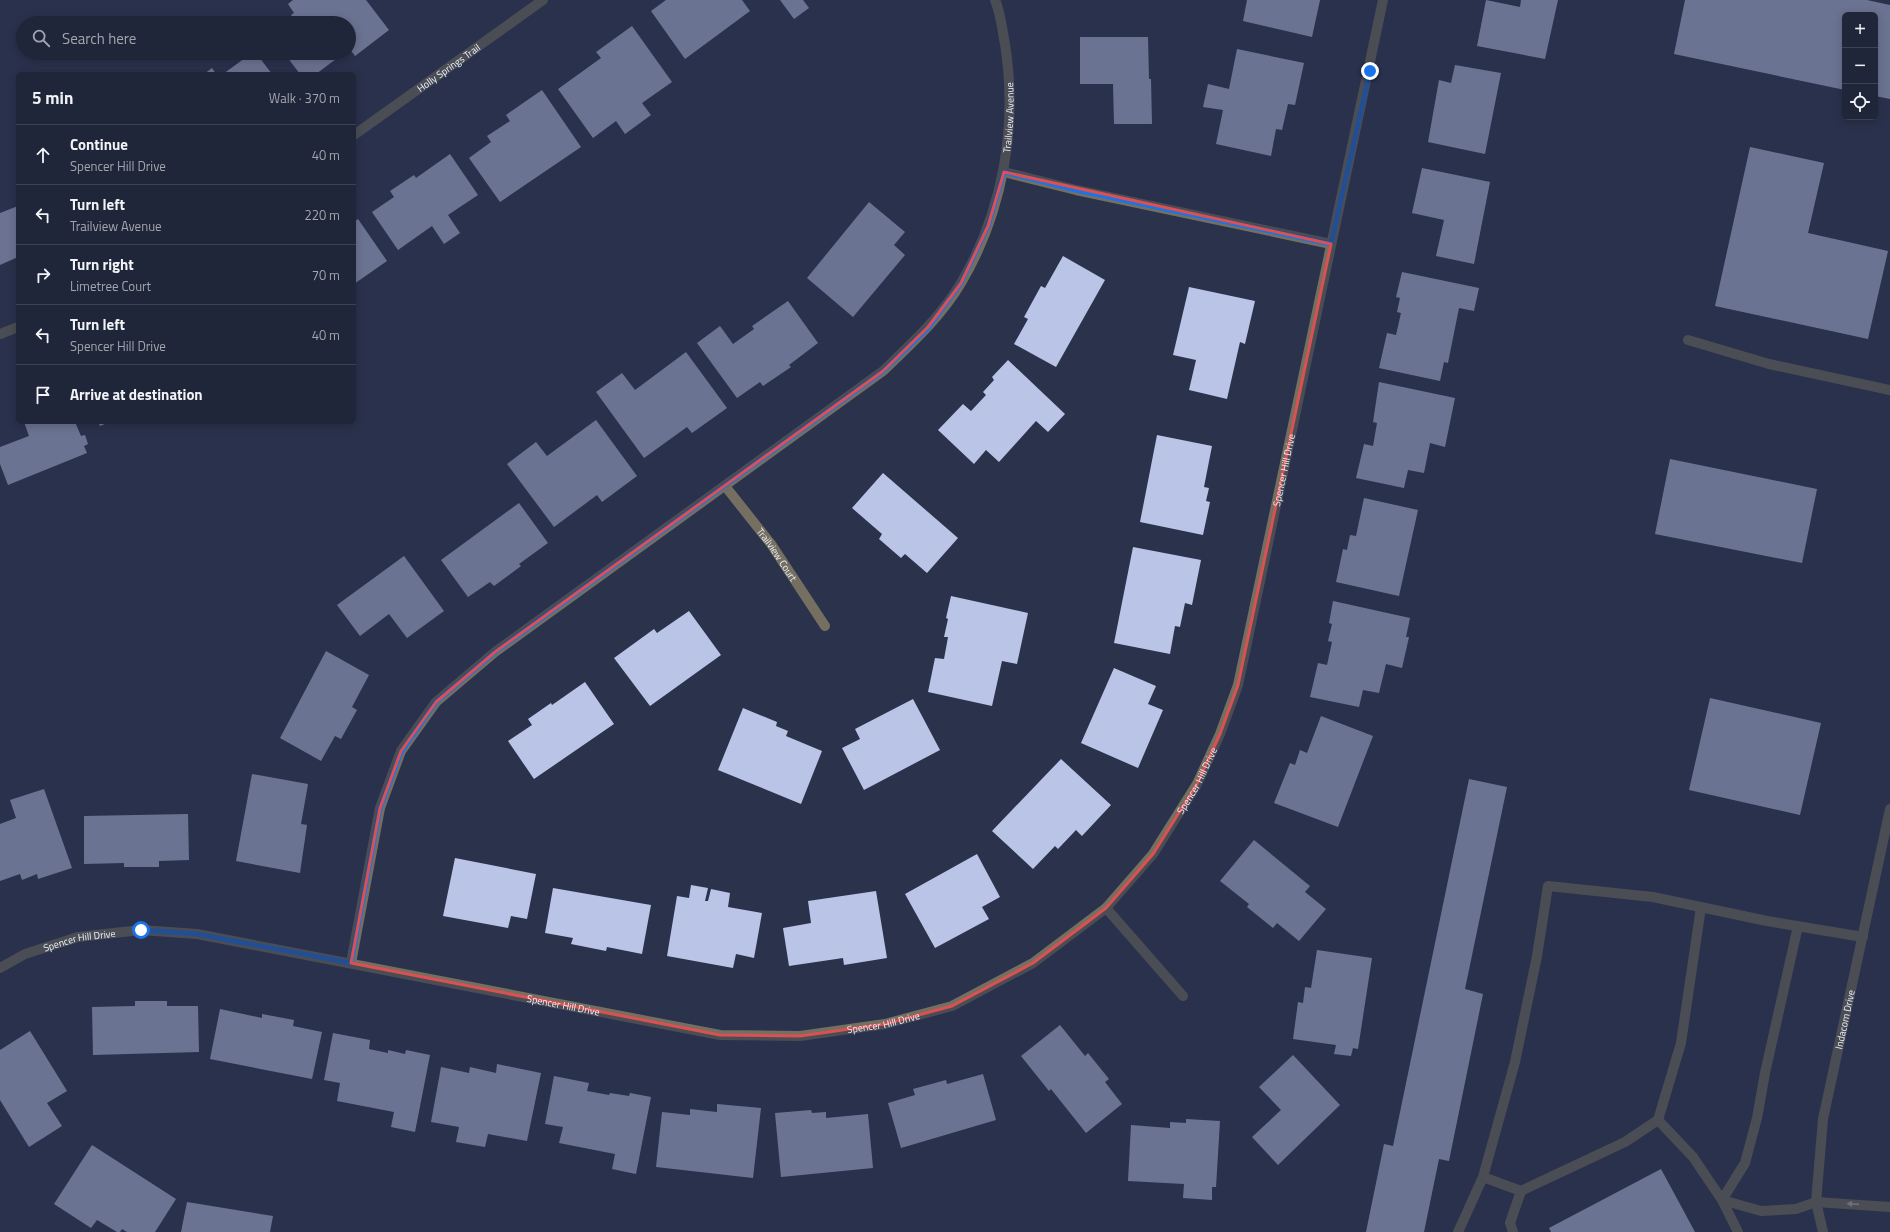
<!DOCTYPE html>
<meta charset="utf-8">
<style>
body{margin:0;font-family:"Titillium Web",sans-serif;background:#282e41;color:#f1f3f6}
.controls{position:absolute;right:12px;top:12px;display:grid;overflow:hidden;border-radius:6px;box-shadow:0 2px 10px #0003}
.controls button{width:36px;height:36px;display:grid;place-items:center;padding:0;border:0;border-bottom:1px solid #3d4353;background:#202639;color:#f1f3f6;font:20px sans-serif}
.stop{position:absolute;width:12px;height:12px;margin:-9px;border:3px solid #1a73e8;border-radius:50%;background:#fff}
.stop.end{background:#1a73e8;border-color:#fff;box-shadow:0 1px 4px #0008}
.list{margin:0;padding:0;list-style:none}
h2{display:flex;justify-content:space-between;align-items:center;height:52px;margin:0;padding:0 16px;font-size:17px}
h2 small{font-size:13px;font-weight:400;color:#a2a5ae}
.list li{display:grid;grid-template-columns:26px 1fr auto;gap:12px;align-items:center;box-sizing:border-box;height:60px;padding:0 16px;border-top:1px solid #3d4353}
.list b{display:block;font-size:15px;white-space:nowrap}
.list p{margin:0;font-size:13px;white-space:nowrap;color:#a2a5ae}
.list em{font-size:13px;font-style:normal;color:#a2a5ae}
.icon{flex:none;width:22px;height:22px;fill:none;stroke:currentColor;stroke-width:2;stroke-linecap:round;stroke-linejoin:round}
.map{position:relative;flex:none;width:1890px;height:1232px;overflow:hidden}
.search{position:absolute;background:#202639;box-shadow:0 2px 10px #0003;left:16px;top:16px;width:340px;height:44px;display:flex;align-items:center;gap:10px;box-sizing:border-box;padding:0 14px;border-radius:22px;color:#a2a5ae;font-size:15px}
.panel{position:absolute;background:#202639;box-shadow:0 2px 10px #0003;left:16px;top:72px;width:340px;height:352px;border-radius:6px}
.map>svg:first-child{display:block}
</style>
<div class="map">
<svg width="1890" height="1232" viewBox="0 0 1890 1232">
<rect width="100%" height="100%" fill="#2a324c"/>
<path fill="#bac4e6" d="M293,0H366L389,30L355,56L349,48V23H297L291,15L294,13L288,4Z
M666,0H742L750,11L685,59L651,11Z
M780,0H803L809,8L794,19Z
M1247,0H1320L1312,37L1243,21Z
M1486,0L1520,7L1521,0H1558L1545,59L1477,46Z
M1685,0H1867L1890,5V99L1875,96V15H1845V90L1674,54Z
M632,26L672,82L642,103L651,115L625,134L616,121L593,138L558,89L601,58L596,52Z
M1080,37H1148L1149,79H1151L1152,124H1114L1113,84H1080Z
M1237,49L1304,63L1295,105L1288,104L1282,130L1276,129L1271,156L1216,144L1223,110L1203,107L1208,84L1229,89Z
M252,53H256L272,74H223Z
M284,53H344L316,74H300Z
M1455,65L1501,73L1485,154L1428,142L1439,80L1451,83Z
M212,68L216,74H204Z
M542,90L581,147L500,202L469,158L491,142L487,136L510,121L506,115Z
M1750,147L1824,163L1808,233L1888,251L1868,339L1715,306Z
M450,154L478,195L448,215L460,233L444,244L432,226L398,250L372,212L394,197L390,191L414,175L416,178Z
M1422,168L1490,182L1474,264L1436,256L1444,220L1412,213Z
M869,202L905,232L894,245L905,255L853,317L807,278Z
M18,206V257L0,265V213Z
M358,219L387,261L354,284V222Z
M1063,256L1105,280L1056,367L1014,344L1028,319L1024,317L1041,286L1045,288Z
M1402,272L1479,288L1474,311L1459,308L1448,363L1444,362L1440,381L1379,368L1387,333L1396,335L1401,313L1397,312L1400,298L1396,297Z
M1189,287L1255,301L1245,344L1240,342L1227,399L1189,390L1196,360L1173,355Z
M788,301L818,343L789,365L791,367L763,386L760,382L737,398L697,343L720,326L733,344L754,329L752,326Z
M686,352L727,408L692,433L687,427L644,458L596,392L622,373L635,390Z
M1008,360L1065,414L1048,432L1036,421L999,462L986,450L974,464L938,430L963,404L971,411L986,395L983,392L994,380L992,377Z
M1379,382L1455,398L1445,447L1430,443L1424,473L1408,470L1404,488L1356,478L1364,444L1373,446L1377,423L1373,422Z
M596,420L637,476L602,502L597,495L554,527L507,464L536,442L547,456Z
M24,422H75L81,436L85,435L88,444L84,446L87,453L8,485L0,464V447L29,436Z
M98,422H110L100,426Z
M1157,435L1212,446L1204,487L1209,488L1206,501L1210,502L1203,535L1140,522Z
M1670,459L1817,489L1802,563L1655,534Z
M883,473L958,538L927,573L905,554L901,558L879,539L882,534L852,508Z
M1364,498L1418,510L1399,596L1336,582L1343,549L1347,550L1350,535L1356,536Z
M519,503L548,543L519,564L521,566L494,586L490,582L468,597L441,560Z
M1133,547L1201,560L1192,605L1185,603L1180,627L1175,626L1170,654L1114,643Z
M404,556L444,611L407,638L389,614L360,636L337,605Z
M951,596L1028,613L1017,664L1002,661L992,706L928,692L935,658L944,659L948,637H944L948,619L946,618Z
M1333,601L1410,618L1406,637H1409L1402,668L1386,664L1379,693L1363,690L1359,707L1310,697L1318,663L1327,665L1332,642L1328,641L1332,624L1329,623Z
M689,611L721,655L650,706L614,658L654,629L657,633Z
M326,651L369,675L352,707L357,710L341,739L335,736L321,761L280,738Z
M1114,668L1156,686L1148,704L1163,710L1138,768L1081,743Z
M585,682L614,724L534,779L508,741L532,725L528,719L551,703L552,705Z
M1710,698L1821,723L1800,815L1689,790Z
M913,699L940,750L864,790L842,748L860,739L855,729Z
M743,708L777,722L776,726L788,731L786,736L822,751L801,804L718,770Z
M1321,716L1373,736L1338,827L1274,803L1290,763L1295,765L1300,750L1307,753Z
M1061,759L1111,805L1082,836L1076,830L1058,849L1055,846L1033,869L992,831Z
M252,774L308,784L301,824L307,825L300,873L236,861Z
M1469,779L1507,787L1465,989L1483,994L1449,1161L1439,1159L1424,1232H1366L1384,1144L1393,1146Z
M44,789L72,868L38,879L37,874L22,880L20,874L0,881V824L16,818L10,800Z
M188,814L189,860L159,861V867H124V863L84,864V816Z
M1254,840L1310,886L1305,892L1326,909L1299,941L1277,923L1273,928L1247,907L1249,904L1220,881Z
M977,854L1000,897L982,907L989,919L935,948L905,894Z
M455,858L536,874L527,919L511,916L508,928L443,916Z
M691,885L708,888L705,901H708L711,889L730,893L728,907L762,913L754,958L736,954L733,968L667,956L677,896L689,898Z
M553,888L651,905L642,954L607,947L606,951L571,944L573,938L545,933Z
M876,891L887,958L844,965L843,958L789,966L783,928L811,923L808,901Z
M1317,950L1372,958L1358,1049L1353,1048L1351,1056L1334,1054L1336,1045L1293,1039L1298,1002L1303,1003L1305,987L1311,988Z
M135,1001H167V1006H198L199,1052L93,1055L92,1007L135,1006Z
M220,1009L262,1018V1014L294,1020L293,1026L322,1032L312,1079L210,1059Z
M1060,1025L1085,1056L1088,1053L1109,1079L1105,1082L1122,1104L1086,1133L1051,1089L1049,1091L1021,1056Z
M30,1031L67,1091L47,1103L62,1126L29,1147L0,1100V1050Z
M333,1033L370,1040L369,1049L388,1053V1050L405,1054L406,1050L430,1055L415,1132L391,1127L394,1112L337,1101L340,1083L324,1080Z
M1293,1055L1340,1105L1278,1165L1252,1137L1281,1110L1259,1087Z
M497,1064L541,1073L527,1141L488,1134L485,1147L456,1142L459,1127L431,1122L441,1067L469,1073L470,1067L496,1073Z
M983,1074L996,1120L901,1148L888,1103L915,1095L913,1089L946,1080L947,1084Z
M554,1076L589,1083L587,1091L609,1095L610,1093L629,1096L630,1093L651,1097L636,1174L612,1169L615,1154L559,1143L563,1127L545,1124Z
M717,1104L761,1108L753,1178L656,1167L662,1112L690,1115V1109L717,1112Z
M811,1110L812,1113L826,1112V1118L868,1114L873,1168L781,1177L775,1113Z
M1186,1119L1220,1121L1216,1187H1212V1200L1183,1198L1184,1184L1128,1181L1131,1125L1170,1128V1122L1186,1123Z
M92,1145L176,1199L155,1232H127L122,1229L120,1232H117L97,1220L91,1228L54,1204Z
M1661,1169L1695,1232H1551L1549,1228Z
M187,1202L273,1216L270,1232H181Z"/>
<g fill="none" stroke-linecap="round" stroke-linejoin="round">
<path stroke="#746f61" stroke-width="10" d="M1688,340L1769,364L1890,390
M1658,1120L1693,1157L1722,1200L1761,1211L1796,1209L1816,1202L1890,1207
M1483,1177L1521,1191
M1458,1232L1483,1177L1515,1062L1537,956L1548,886L1653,897L1767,921L1863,937
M1513,1232L1510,1223L1521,1191L1625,1142L1658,1120L1681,1043L1701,907
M1738,1232L1722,1200L1745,1163L1757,1118L1765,1073L1798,926"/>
<g stroke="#746f61" stroke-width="10">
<path id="s1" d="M354,135L543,0"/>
<path d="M1004,172L1076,190L1331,244"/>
<path d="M0,334L18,327"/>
<path id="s2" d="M725,486L771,544L825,626"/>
<path d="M1106,908L1183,996"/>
<path id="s3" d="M351,963L380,808L401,751L436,702L495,652L883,371C911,344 941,317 961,283C1003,212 1018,126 1005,44C1002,29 1001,14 995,0"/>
<path id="s4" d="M0,968L25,954L78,937L141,930L197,934L720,1035L800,1036L885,1024L952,1006L1033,963L1106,908L1153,854L1197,784L1220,734L1238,685L1383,0"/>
<path id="s5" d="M1823,1232L1816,1202L1823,1119L1890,809"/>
</g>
</g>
<defs><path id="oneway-solid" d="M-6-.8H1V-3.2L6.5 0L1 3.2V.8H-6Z"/></defs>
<use fill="#bdbebe" href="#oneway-solid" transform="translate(1853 1204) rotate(-176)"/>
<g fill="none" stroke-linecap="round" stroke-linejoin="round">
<path stroke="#1a73e8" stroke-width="5" d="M141,930L197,934L351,963L380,808L401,752L436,702L495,652L883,371L928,328L961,283L988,226L1004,172L1076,190L1331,244L1370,71"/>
</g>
<path d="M0 0H1890V1232H0ZM1004,172L1331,244L1238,685L1220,734L1197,784L1153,854L1106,908L1033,963L952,1006L885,1024L800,1036L720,1035L351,963L380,808L401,751L436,702L495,652L883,371L928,327L961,283L988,226Z" fill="#2a324c" fill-opacity=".55" fill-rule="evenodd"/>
<path fill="none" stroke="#db5052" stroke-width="3" stroke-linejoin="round" d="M1004,172L1331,244L1238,685L1220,734L1197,784L1153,854L1106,908L1033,963L952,1006L885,1024L800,1036L720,1035L351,963L380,808L401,751L436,702L495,652L883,371L928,327L961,283L988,226Z"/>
<g text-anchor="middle" stroke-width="4" stroke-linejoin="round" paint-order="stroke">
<g font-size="10" fill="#eef2fc" stroke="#2a324c">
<text dy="4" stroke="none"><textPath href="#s1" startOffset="116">Holly Springs Trail</textPath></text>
<text dy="4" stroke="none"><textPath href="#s3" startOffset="1127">Trailview Avenue</textPath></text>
<text dy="4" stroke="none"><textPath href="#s4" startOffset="1636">Spencer Hill Drive</textPath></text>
<text dy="4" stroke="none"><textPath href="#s2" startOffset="86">Trailview Court</textPath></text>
<text dy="4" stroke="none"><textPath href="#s4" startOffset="1312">Spencer Hill Drive</textPath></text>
<text dy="4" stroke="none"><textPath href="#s4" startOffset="85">Spencer Hill Drive</textPath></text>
<text dy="4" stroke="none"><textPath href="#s4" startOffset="577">Spencer Hill Drive</textPath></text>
<text dy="4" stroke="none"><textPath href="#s5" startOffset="216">Indacom Drive</textPath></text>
<text dy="4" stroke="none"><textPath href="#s4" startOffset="901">Spencer Hill Drive</textPath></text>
</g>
</g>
</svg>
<div class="controls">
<button>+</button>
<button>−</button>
<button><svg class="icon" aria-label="locate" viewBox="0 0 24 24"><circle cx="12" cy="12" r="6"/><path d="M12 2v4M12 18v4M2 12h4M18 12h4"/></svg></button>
</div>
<div class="stop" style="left:141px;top:930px"></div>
<div class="stop end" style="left:1370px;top:71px"></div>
<div class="search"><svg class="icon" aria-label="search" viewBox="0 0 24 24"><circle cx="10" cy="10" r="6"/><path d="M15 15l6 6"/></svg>Search here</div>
<section class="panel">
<h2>5 min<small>Walk · 370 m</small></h2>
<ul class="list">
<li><svg class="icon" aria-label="ahead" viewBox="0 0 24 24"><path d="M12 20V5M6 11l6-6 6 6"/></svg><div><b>Continue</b><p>Spencer Hill Drive</p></div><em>40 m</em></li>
<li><svg class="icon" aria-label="left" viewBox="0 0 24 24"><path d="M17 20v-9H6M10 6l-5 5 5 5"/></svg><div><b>Turn left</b><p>Trailview Avenue</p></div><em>220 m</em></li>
<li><svg class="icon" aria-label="right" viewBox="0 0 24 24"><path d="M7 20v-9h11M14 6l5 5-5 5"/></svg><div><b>Turn right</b><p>Limetree Court</p></div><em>70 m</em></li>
<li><svg class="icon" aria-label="left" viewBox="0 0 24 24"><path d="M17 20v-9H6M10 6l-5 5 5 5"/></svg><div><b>Turn left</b><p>Spencer Hill Drive</p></div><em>40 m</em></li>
<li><svg class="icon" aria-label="arrive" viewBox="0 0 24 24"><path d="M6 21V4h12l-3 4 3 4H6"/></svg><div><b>Arrive at destination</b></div></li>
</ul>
</section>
</div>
